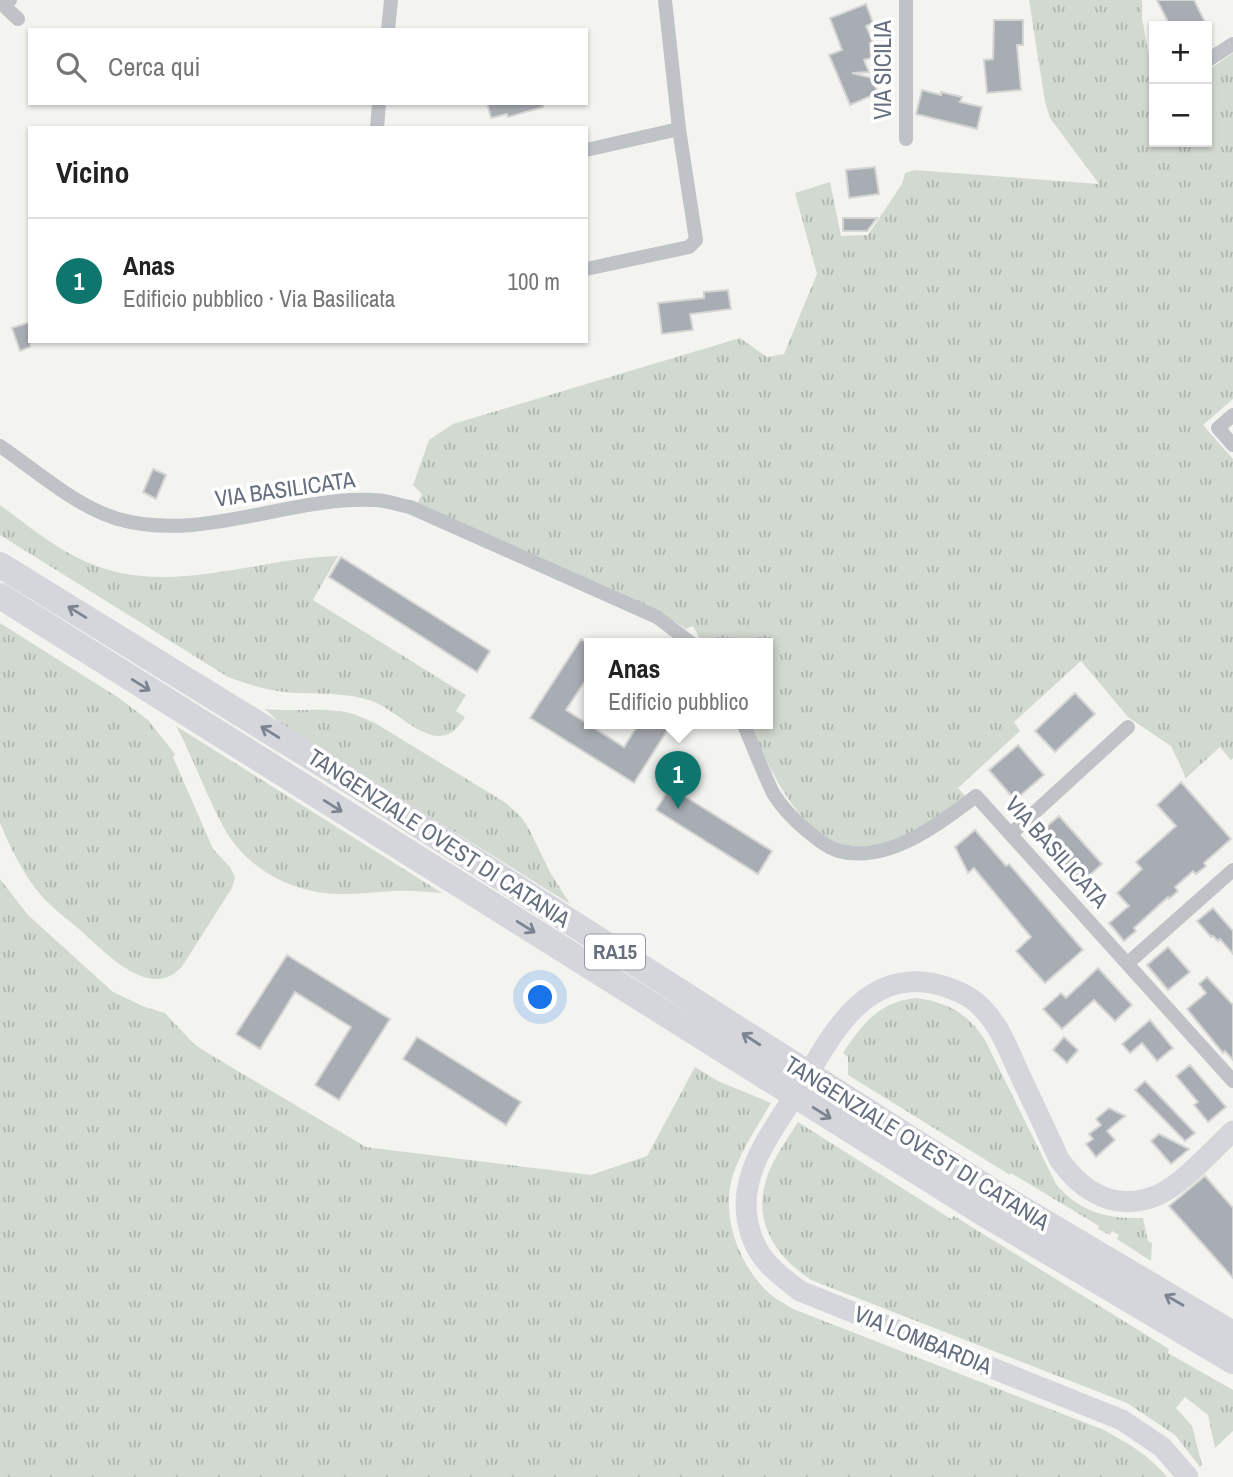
<!DOCTYPE html>
<html lang="it">
<meta charset="utf-8">
<style>
body{margin:0;font-family:"Archivo Narrow",sans-serif;background:#f6f6f6;color:#222}
.controls{position:absolute;right:21px;top:21px;display:grid;overflow:hidden;border-radius:0px;box-shadow:0 2px 5px #0004}
.controls button{width:63px;height:63px;display:grid;place-items:center;padding:0;border:0;border-bottom:2px solid #e0e0e0;background:#fff;color:#222;font:35px sans-serif}
.you{position:absolute;left:541px;top:998px;width:24px;height:24px;margin:-18px;border:5px solid #fff;border-radius:50%;background:#1a73e8;box-shadow:0 0 0 10px #1a73e833}
.badge{display:grid;place-items:center;width:46px;height:46px;border-radius:50%;background:#0f766e;color:#fff;font-size:23px;font-weight:700}
.pin{position:absolute;translate:-50% -58px;filter:drop-shadow(0 2px 4px #0008)}
.pin::after{content:'';position:absolute;top:37px;width:24px;height:21px;background:inherit;clip-path:polygon(0 0,100% 0,50% 100%)}
.popup{position:absolute;left:584px;top:638px;width:189px;height:91px;box-sizing:border-box;display:grid;place-content:center;border-radius:0px;background:#fff;filter:drop-shadow(0 2px 5px #0005);font-size:23px;white-space:nowrap;color:#767676}
.popup b{font-size:26px;color:#222}
.popup::after{content:'';position:absolute;left:50%;top:100%;margin-left:-14px;border:14px solid transparent;border-top-color:#fff}
.list{margin:0;padding:0;list-style:none}
h2{display:flex;justify-content:space-between;align-items:center;height:91px;margin:0;padding:0 28px;font-size:30px}
h2 small{font-size:23px;font-weight:400;color:#767676}
.list li{display:grid;grid-template-columns:46px 1fr auto;gap:21px;align-items:center;box-sizing:border-box;height:126px;padding:0 28px;border-top:2px solid #e0e0e0}
.list b{display:block;font-size:26px;white-space:nowrap}
.list p{margin:0;font-size:23px;white-space:nowrap;color:#767676}
.list em{font-size:23px;font-style:normal;color:#767676}
.icon{flex:none;width:38px;height:38px;fill:none;stroke:currentColor;stroke-width:2;stroke-linecap:round;stroke-linejoin:round}
.map{position:relative;flex:none;width:1233px;height:1477px;overflow:hidden}
.search{position:absolute;background:#fff;box-shadow:0 2px 5px #0004;left:28px;top:28px;width:560px;height:77px;display:flex;align-items:center;gap:18px;box-sizing:border-box;padding:0 24px;border-radius:0px;color:#767676;font-size:26px}
.panel{position:absolute;background:#fff;box-shadow:0 2px 5px #0004;left:28px;top:126px;width:560px;height:217px;border-radius:0px}
.map>svg:first-child{display:block}
</style>
<div class="map">
<svg width="1233" height="1477" viewBox="0 0 1233 1477">
<defs>
<pattern id="grass-tufts" width="24" height="20" patternUnits="userSpaceOnUse" patternTransform="scale(1.75)"><rect width="24" height="20" fill="#d2d9d0"/><path d="M3 7l-1-3M5 7V3M7 7l1-3M15 17l-1-3M17 17v-4M19 17l1-3" fill="none" stroke="#aeb4ae"/></pattern>
</defs>
<rect width="100%" height="100%" fill="#f3f4f0"/>
<path fill="url(#grass-tufts)" d="M1029,0H1142V18L1154,83V142H1207V71L1233,53V399L1203,425L1233,459V758L1231,760L1220,747L1186,778L1171,746L1128,717L1081,661L1014,722L1020,731L958,788L966,797C935,818 900,846 861,848C804,851 768,765 749,723H767V643H702L693,626L686,629L656,609L417,504L422,494L413,485L429,440L453,424L740,338L767,357L784,354L817,274L795,193L830,182L841,236L868,235L902,184L905,173L915,170L1099,184L1050,118L1045,102Z
M0,505C26,524 51,545 80,559C163,600 252,558 338,556L313,600L466,695L456,711L465,717C459,727 452,735 440,736C419,737 392,708 372,701C348,693 327,694 302,693C276,693 252,686 228,677L0,535Z
M0,623L119,698L148,720L175,754L173,757L213,849L230,867L235,877L232,888L183,965C152,1004 105,952 80,930C67,919 51,907 40,894C23,874 10,847 0,823Z
M265,709C291,712 320,707 344,712C354,713 365,719 375,723L506,803L521,817L528,827L550,872L570,904L280,723Z
M176,726L442,893C426,892 410,890 394,891C376,892 358,894 340,894C296,894 250,871 227,833C207,799 195,761 176,726Z
M0,879L28,915L113,992L145,1007L165,1013L194,1044L211,1055L366,1147L591,1175L647,1156L695,1067L718,1081L771,1103C758,1126 741,1150 733,1175C720,1216 739,1266 770,1294C777,1300 786,1304 793,1309L1104,1430C1128,1443 1150,1456 1167,1477H0Z
M916,998C947,1002 968,1013 985,1040L1056,1184C1079,1212 1107,1219 1143,1218L1148,1241L1152,1243L1151,1261L1117,1239L1119,1235L1112,1231L1110,1235L1098,1229L1099,1226L1011,1173L1010,1175L848,1075V1057L843,1053C863,1023 879,1002 916,998Z
M798,1122L951,1219L954,1216L1169,1349L1168,1353L1233,1390V1431L1215,1448L1208,1415L1185,1397L1176,1408L1192,1426L1202,1465L1200,1467L1175,1435L1127,1403L811,1280C774,1255 751,1220 768,1174C775,1156 788,1138 798,1122Z"/>
<path fill="#a8adb4" stroke="#d5d5d3" stroke-width="2" d="M1157,0H1194L1207,26H1170Z
M866,4L873,23L866,26L873,42L870,43L871,58L864,60L869,72L852,73L872,78L878,93L850,105L829,55L842,50L830,18Z
M994,20H1023V45H1017L1021,90L987,93L984,60L993,59Z
M922,90L941,95V92L962,97L960,102L982,107L977,129L916,114Z
M487,103H542L543,107L508,117L507,114L491,118Z
M875,167L879,194L849,198L846,170Z
M843,218H877L867,231H843Z
M728,290L731,309L690,314L693,330L662,334L658,303L704,298V292Z
M30,322V347L20,351L12,328Z
M153,469L166,475L156,499L143,492Z
M341,557L490,651L477,672L329,577Z
M581,639L589,644V675L566,710L624,747L639,723H672L634,783L530,718Z
M1075,693L1095,714L1055,752L1035,731Z
M1018,745L1044,775L1015,800L989,770Z
M1181,782L1231,839L1204,863L1206,866L1196,874L1193,871L1175,887L1178,891L1169,899L1168,897L1134,928L1136,931L1124,941L1109,923L1129,906L1117,893L1142,869L1136,862L1176,826L1157,805Z
M670,787L772,851L758,874L656,810Z
M1059,816L1102,864L1081,883L1038,834Z
M975,830L1006,866L1009,864L1083,950L1045,983L1016,951L1031,937L974,868L968,873L955,847Z
M1213,908L1233,931V954L1220,939L1218,941L1213,936L1211,937L1197,921Z
M1168,947L1190,972L1168,990L1147,965Z
M287,955L390,1019L339,1100L315,1085L351,1027L295,992L260,1049L236,1034Z
M1098,968L1132,1005L1115,1021L1094,1000L1062,1029L1043,1009L1061,993L1066,998Z
M1207,977L1233,1005V1060L1225,1051L1223,1053L1187,1009L1206,993L1199,984Z
M1150,1020L1173,1048L1157,1061L1142,1043L1130,1053L1122,1044Z
M417,1037L521,1102L506,1125L403,1059Z
M1064,1037L1078,1050L1067,1063L1053,1050Z
M1190,1065L1226,1107L1208,1122L1194,1105L1198,1102L1176,1076Z
M1145,1081L1195,1133L1185,1141L1135,1090Z
M1109,1108L1125,1116L1107,1131L1115,1140L1096,1157L1086,1144L1093,1139L1089,1134L1101,1125L1096,1119Z
M1159,1134L1189,1149L1171,1164L1151,1141Z
M1205,1176L1233,1208V1278L1169,1206Z"/>
<g fill="none" stroke-linecap="round" stroke-linejoin="round">
<path stroke="#bfc2c6" stroke-width="14" d="M10,0L4,6L18,19
M906,0V139
M388,30L391,0
M1208,60L1233,44
M377,128L379,103
M586,150L679,129
M586,269L689,247L696,240L679,129L665,0
M1233,415L1218,428L1233,445
M0,446C37,471 75,506 118,519C202,543 289,496 374,500C386,500 399,505 410,507L657,617L691,643
M743,723C753,746 762,770 773,793C781,806 793,819 805,829C815,837 824,846 836,850C885,866 940,824 976,796L1233,1081
M1011,834L1128,727
M1128,963L1233,870"/>
<path stroke="#d4d6db" stroke-width="21" d="M1188,1477L1162,1447L1122,1420L800,1291C772,1270 752,1254 747,1217C740,1170 774,1129 797,1092C829,1042 859,971 931,983C950,987 969,994 982,1008C1000,1026 1009,1051 1019,1073C1032,1101 1046,1130 1059,1159C1082,1192 1116,1213 1158,1195C1184,1183 1211,1151 1233,1131"/>
<path stroke="#d4d6db" stroke-width="26" d="M0,565L353,783L995,1193L1233,1334
M0,596L983,1213L1233,1361"/>
</g>
<defs><path id="oneway-shaft" d="M-6 0H5M1.5-3L5.5 0L1.5 3" fill="none" stroke-width="1.6" stroke-linecap="round" stroke-linejoin="round" transform="scale(1.75)"/></defs>
<g stroke="#7b8491">
<use href="#oneway-shaft" transform="translate(77 612) rotate(-148)"/>
<use href="#oneway-shaft" transform="translate(141 685) rotate(32)"/>
<use href="#oneway-shaft" transform="translate(270 732) rotate(-148)"/>
<use href="#oneway-shaft" transform="translate(333 806) rotate(32)"/>
<use href="#oneway-shaft" transform="translate(526 927) rotate(32)"/>
<use href="#oneway-shaft" transform="translate(751 1039) rotate(-147)"/>
<use href="#oneway-shaft" transform="translate(822 1113) rotate(32)"/>
<use href="#oneway-shaft" transform="translate(1174 1300) rotate(-150)"/>
</g>
<g text-anchor="middle" stroke-width="7" stroke-linejoin="round" paint-order="stroke">
<rect fill="#fff" stroke="#939aa5" stroke-width="2" x="585" y="934.5" width="60" height="35" rx="5"/>
<g font-size="21" font-weight="bold" fill="#656f7f">
<text x="615" y="959">RA15</text>
</g>
<g font-size="23" fill="#656f7f" stroke="#fff">
<text transform="translate(883 70) rotate(-90)" y="8">VIA SICILIA</text>
<text transform="translate(285 489) rotate(-8)" y="8">VIA BASILICATA</text>
<text transform="translate(439 838) rotate(33)" y="8">TANGENZIALE OVEST DI CATANIA</text>
<text transform="translate(1057 852) rotate(48)" y="8">VIA BASILICATA</text>
<text transform="translate(917 1143) rotate(32)" y="8">TANGENZIALE OVEST DI CATANIA</text>
<text transform="translate(923 1340) rotate(22)" y="8">VIA LOMBARDIA</text>
</g>
</g>
</svg>
<div class="controls">
<button>+</button>
<button>−</button>
</div>
<div class="you"></div>
<div class="pin badge" style="left:678px;top:809px">1</div>
<div class="popup"><b>Anas</b>Edificio pubblico</div>
<div class="search"><svg class="icon" aria-label="search" viewBox="0 0 24 24"><circle cx="10" cy="10" r="6"/><path d="M15 15l6 6"/></svg>Cerca qui</div>
<section class="panel">
<h2>Vicino<small></small></h2>
<ul class="list">
<li><span class="badge">1</span><div><b>Anas</b><p>Edificio pubblico · Via Basilicata</p></div><em>100 m</em></li>
</ul>
</section>
</div>
